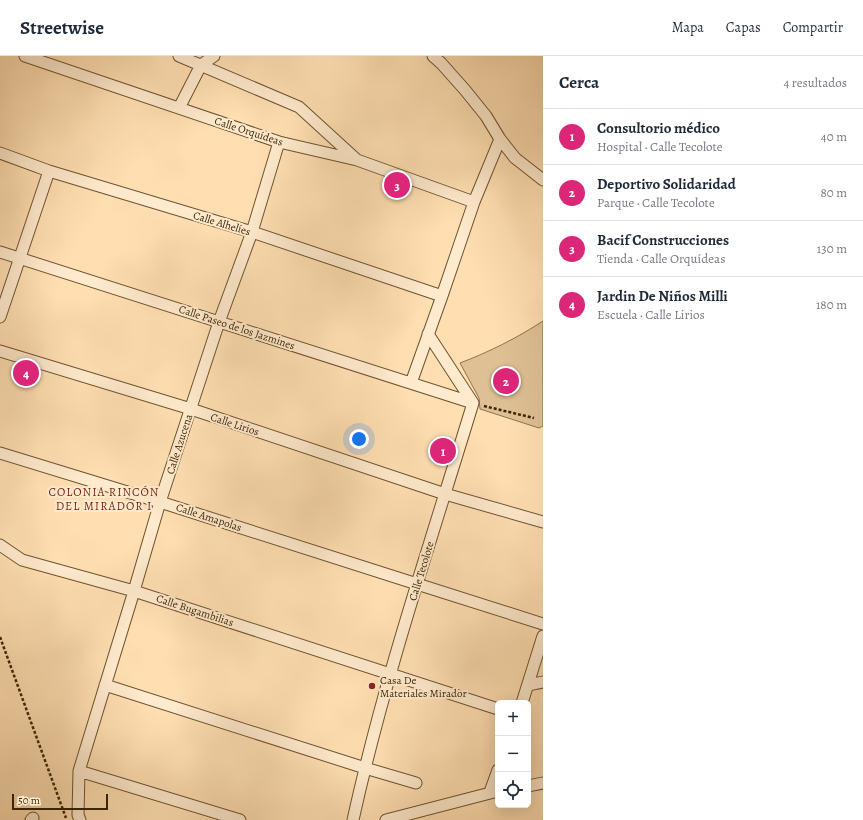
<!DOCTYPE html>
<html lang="es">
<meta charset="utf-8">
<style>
body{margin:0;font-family:Alegreya,serif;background:#f2f2f3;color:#1f2937}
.controls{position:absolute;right:12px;bottom:12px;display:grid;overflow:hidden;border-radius:6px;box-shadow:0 4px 16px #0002}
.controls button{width:36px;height:36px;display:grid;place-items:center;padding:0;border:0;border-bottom:1px solid #e0e1e3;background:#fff;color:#1f2937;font:20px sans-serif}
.scale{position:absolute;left:12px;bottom:10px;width:96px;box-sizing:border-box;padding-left:4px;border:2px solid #3e2603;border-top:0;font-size:11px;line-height:14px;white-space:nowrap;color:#3e2603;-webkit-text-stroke:3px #ffeacd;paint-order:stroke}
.you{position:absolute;left:359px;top:383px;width:14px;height:14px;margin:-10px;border:3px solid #fff;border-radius:50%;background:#1a73e8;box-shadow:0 0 0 6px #1a73e833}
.badge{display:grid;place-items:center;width:26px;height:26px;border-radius:50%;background:#db2777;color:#fff;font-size:13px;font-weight:700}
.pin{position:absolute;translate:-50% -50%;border:2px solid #fff;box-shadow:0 1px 4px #0006}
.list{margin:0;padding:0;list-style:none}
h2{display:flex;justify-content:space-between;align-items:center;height:52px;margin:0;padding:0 16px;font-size:17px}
h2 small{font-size:13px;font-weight:400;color:#747a83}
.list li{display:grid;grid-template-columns:26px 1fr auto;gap:12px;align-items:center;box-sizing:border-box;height:56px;padding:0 16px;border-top:1px solid #e0e1e3}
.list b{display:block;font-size:15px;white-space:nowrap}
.list p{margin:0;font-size:13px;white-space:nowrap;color:#747a83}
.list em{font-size:13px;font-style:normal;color:#747a83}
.icon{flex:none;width:22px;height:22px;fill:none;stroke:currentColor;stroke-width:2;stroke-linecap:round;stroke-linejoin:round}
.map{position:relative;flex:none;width:543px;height:764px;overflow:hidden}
header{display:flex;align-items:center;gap:24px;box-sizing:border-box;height:56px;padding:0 20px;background:#fff;border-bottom:1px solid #e0e1e3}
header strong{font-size:19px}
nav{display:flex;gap:22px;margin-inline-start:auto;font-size:14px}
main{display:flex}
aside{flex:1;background:#fff}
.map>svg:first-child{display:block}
</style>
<header>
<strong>Streetwise</strong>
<nav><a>Mapa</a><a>Capas</a><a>Compartir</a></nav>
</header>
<main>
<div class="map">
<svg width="543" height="764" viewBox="0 0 543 764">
<rect width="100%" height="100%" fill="#ffdfb2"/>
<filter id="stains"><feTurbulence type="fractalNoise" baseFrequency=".005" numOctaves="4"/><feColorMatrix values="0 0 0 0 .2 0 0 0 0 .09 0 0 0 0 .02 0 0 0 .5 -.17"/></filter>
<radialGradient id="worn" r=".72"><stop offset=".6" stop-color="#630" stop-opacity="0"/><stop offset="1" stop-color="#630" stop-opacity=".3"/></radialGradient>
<path fill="#dec094" stroke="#8e734c" d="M543,265V370L539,372L480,353L479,342L460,307C489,296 517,282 543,265Z"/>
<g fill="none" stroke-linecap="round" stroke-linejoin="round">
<defs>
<path id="minor" d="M25,0L279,86L357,104L474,146
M179,0L299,51L357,104
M433,0L441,7L465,34L486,60L500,83L515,102L543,124
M179,52L201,9L214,0
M0,97L49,115L252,176L442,240
M0,196L473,347
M0,261L49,115
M428,278L473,347
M0,295L191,353L445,438L543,466
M411,327L442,240L474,146L500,83
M0,397L160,446L417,528L543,568
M0,489L22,504L134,535L498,653
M105,629L365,712L416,727
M528,629L543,626
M522,647L543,580
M79,715L240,764
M528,730L543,727
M490,736L498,714
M31,764L33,762
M80,764L78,759L79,715L134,535L160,446L219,266L252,176L279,86
M353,764C384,623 431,485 473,347
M386,764L498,735"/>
</defs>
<use href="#minor" stroke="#6e542f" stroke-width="13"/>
<path stroke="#3e2603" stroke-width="2.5" stroke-dasharray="3 2" stroke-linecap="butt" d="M484,350L534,362
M0,581L66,762"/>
<use href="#minor" stroke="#ffeacd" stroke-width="11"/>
</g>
<circle fill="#8f2418" stroke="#ffeacd" stroke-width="1.5" cx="372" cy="630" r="4"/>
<g text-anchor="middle" stroke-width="4" stroke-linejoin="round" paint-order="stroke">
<g font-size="11" fill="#3e2603" stroke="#ffeacd">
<text transform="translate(249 75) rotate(18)" y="4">Calle Orquídeas</text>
<text transform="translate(222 167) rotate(17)" y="4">Calle Alhelíes</text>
<text transform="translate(237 271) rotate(18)" y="4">Calle Paseo de los Jazmines</text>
<text transform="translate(235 368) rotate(18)" y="4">Calle Lirios</text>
<text transform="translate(179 388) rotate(-72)" y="4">Calle Azucena</text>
<text transform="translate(209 461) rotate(18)" y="4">Calle Amapolas</text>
<text transform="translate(421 515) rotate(-73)" y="4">Calle Tecolote</text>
<text transform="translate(195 554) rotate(18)" y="4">Calle Bugambilias</text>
</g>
<g font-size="11" fill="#3e2603" stroke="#ffeacd" text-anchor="start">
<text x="380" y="628">Casa De<tspan x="380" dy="13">Materiales Mirador</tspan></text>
</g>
<g font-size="12" letter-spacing="1" fill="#7a1f14" stroke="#ffeacd">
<text x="104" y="440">COLONIA RINCÓN<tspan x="104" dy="14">DEL MIRADOR I</tspan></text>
</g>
</g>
<rect width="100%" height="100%" filter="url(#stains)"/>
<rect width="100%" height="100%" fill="url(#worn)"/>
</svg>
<div class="controls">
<button>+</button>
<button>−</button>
<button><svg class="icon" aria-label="locate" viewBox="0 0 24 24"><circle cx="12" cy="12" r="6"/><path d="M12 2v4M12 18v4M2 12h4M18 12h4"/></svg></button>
</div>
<div class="scale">50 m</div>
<div class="you"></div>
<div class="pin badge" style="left:443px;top:395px">1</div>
<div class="pin badge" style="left:506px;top:325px">2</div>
<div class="pin badge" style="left:397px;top:129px">3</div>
<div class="pin badge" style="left:26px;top:317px">4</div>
</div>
<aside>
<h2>Cerca<small>4 resultados</small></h2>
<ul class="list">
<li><span class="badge">1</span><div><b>Consultorio médico</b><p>Hospital · Calle Tecolote</p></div><em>40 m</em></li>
<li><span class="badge">2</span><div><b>Deportivo Solidaridad</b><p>Parque · Calle Tecolote</p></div><em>80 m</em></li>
<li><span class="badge">3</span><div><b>Bacif Construcciones</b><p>Tienda · Calle Orquídeas</p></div><em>130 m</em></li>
<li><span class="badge">4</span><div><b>Jardin De Niños Milli</b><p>Escuela · Calle Lirios</p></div><em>180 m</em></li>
</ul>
</aside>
</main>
